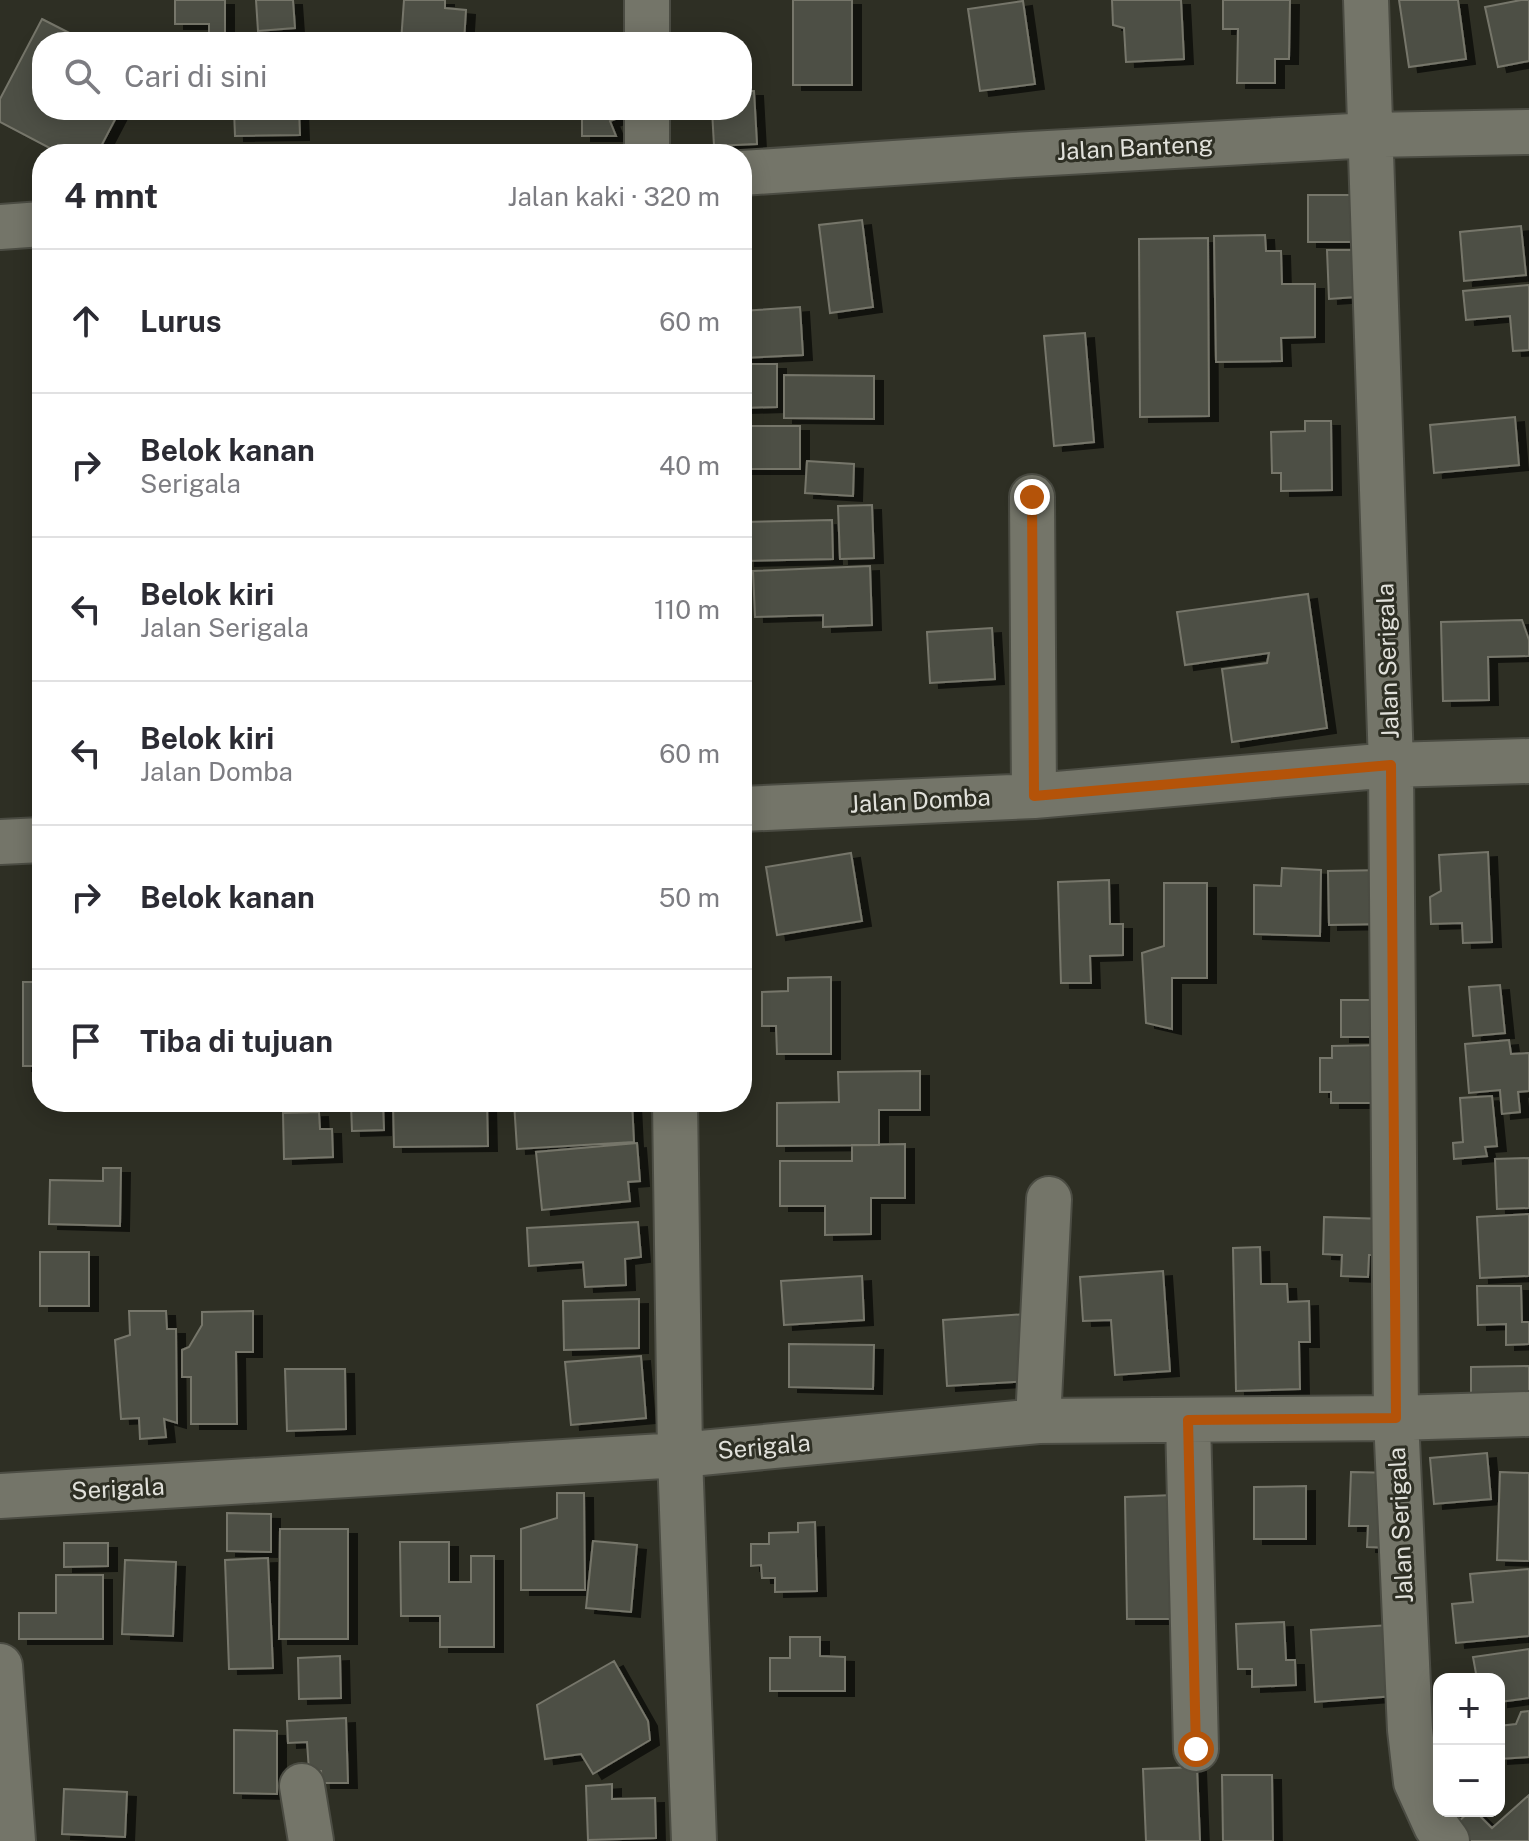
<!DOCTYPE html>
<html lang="id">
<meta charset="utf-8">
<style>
body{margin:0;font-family:"Public Sans",sans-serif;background:#f2f2f3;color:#2b2b33}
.controls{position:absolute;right:24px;bottom:24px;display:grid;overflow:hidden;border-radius:16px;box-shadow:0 4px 20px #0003}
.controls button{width:72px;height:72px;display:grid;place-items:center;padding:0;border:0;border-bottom:2px solid #e1e1e2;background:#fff;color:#2b2b33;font:40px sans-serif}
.stop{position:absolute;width:24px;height:24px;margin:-18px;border:6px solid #b45309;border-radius:50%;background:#fff}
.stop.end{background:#b45309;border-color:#fff;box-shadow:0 2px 8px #0008}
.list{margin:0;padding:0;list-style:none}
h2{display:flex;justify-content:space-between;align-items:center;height:104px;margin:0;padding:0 32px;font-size:34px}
h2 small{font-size:26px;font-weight:400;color:#7c7c81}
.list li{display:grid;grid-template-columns:52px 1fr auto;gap:24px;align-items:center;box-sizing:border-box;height:144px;padding:0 32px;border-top:2px solid #e1e1e2}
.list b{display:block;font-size:30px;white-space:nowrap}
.list p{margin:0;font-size:26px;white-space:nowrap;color:#7c7c81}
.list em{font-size:26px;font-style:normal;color:#7c7c81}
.icon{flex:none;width:44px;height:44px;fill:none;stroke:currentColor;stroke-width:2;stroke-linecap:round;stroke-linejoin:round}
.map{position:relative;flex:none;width:1529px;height:1841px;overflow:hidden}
.search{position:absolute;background:#fff;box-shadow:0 4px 20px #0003;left:32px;top:32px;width:720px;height:88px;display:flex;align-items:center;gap:20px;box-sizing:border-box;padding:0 28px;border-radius:32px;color:#7c7c81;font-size:30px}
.panel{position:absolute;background:#fff;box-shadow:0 4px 20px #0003;left:32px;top:144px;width:720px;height:968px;border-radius:32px}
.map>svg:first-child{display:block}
</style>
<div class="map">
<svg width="1529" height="1841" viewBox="0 0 1529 1841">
<defs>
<filter id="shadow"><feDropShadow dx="9" dy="5" stdDeviation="0" flood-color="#0009"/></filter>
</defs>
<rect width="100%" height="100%" fill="#2e2f24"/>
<path fill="#4e4f44" stroke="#76766b" stroke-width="2" filter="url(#shadow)" d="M175,0H225V42H209V24H175Z
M256,0H293L295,28L258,31Z
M404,0H445V8L466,10L464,42H401Z
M793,0H852V85H793Z
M1112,0H1181L1184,59L1126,62L1124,28L1113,25Z
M1223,0H1290L1289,59H1275V83H1237L1238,29H1223Z
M1399,0H1458L1466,59L1409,67Z
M1521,0H1529V61L1498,67L1485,7Z
M1023,1L1035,84L980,91L968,9Z
M42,19L87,42H42V110H120L97,154H61L0,122V99Z
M297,37V42H233V39Z
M558,39L629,40V42H558Z
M742,91H754L757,144L714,146L712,110H742Z
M234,110H299L300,135L235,136Z
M582,110H629V114L610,121L616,136H582Z
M1308,195H1361V242H1308Z
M862,220L873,307L830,313L819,225Z
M1521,226L1526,275L1464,281L1460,232Z
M1265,235L1266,251H1281L1282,284H1315V337L1281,338L1282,361L1216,362L1214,236Z
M1208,238L1209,416L1140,417L1139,239Z
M1327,250H1354L1356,297L1329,299Z
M1529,285V350L1513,351L1510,316L1466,320L1463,291Z
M800,307L803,355L742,358V311Z
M1085,333L1094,442L1054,446L1044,336Z
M42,344V396L37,398L34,348Z
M742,364H777V407L742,408Z
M784,375L874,376V419L784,418Z
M1515,417L1519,465L1434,473L1430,425Z
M1305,421H1331L1332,490L1281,491V473H1272L1271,432L1305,431Z
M742,426H800V469H742Z
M807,461L854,464L853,496L805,493Z
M872,505L874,558L840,559L838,506Z
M832,520L833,559L746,561V522Z
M870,566L872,625L823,627V615L755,617L753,571Z
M1308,594L1327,728L1232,742L1222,669L1267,663L1269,653L1185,665L1177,612Z
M1522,620L1529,640V656L1488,657L1489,700L1443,701L1441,622Z
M992,628L995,679L930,683L927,632Z
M1488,852L1492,942L1463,943L1462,923L1431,924L1430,897L1441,891L1439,855Z
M851,853L862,921L777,935L766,867Z
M1282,868L1321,870L1320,936L1254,934V885L1281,886Z
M1386,870V924L1329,925L1328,871Z
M1109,880L1110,924H1123V955L1090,956L1091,983H1061L1058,882Z
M1164,883H1207V978H1172V1029L1146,1023L1142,953L1164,946Z
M35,917L42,918V974H34Z
M831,977V1054H777L776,1026H762V992L788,991V978Z
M23,982H42V1066H23Z
M1500,985L1505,1033L1473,1036L1469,987Z
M1341,1000H1383V1037H1341Z
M1509,1040L1511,1054L1529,1053V1091L1518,1092L1520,1112L1502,1114L1500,1090L1469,1093L1465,1044Z
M1382,1045L1373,1103H1331V1092H1320V1058H1332V1046Z
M920,1071V1110H879V1145L777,1146V1103L839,1102L838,1072Z
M1492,1096L1497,1146L1485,1147L1487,1156L1454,1159L1453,1143L1463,1142L1460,1098Z
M393,1102H487L488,1146L394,1147Z
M514,1102H632L634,1142L517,1149Z
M383,1103L384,1130L352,1131L351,1104Z
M319,1112L320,1129H332L333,1157L284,1159L283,1113Z
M637,1143L640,1181L628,1182L630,1201L542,1210L536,1152Z
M905,1144V1198H871V1234L825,1235V1206H780V1161H852V1145Z
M1529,1158V1208L1497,1209L1495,1159Z
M103,1168H121L120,1226L49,1224L50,1180L103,1181Z
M1529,1214V1276L1480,1278L1477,1217Z
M1324,1217L1386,1219L1385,1255H1369L1368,1277L1341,1276L1342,1255L1323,1254Z
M638,1222L641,1257L625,1259L626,1285L585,1287L583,1262L529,1266L527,1228Z
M1260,1247L1261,1284H1287L1288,1302L1309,1301L1310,1342H1299L1300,1389L1236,1391L1233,1248Z
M40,1252H89V1306H40Z
M1163,1271L1170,1371L1115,1375L1111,1320L1083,1321L1080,1277Z
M862,1276L864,1320L784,1325L781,1281Z
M1477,1286H1521L1522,1322H1529V1344L1506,1345V1324L1478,1325Z
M639,1299V1348L564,1350L563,1301Z
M129,1311H166L167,1329H176L177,1423L164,1419L166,1437L140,1439L139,1418L121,1419L115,1340L130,1335Z
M253,1311V1352H236L237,1424H191V1377H182V1350L189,1347L202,1325V1312Z
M1026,1314L1030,1381L947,1386L943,1320Z
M789,1344L874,1345L873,1389L789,1387Z
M641,1356L646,1418L571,1425L565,1362Z
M1529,1366V1408L1471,1401V1367Z
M285,1369H345L346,1429L287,1431Z
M1487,1453L1491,1499L1434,1504L1430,1458Z
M1351,1472L1396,1473L1393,1548L1367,1547L1368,1526H1349Z
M1500,1472L1529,1473V1561L1497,1560Z
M1306,1486V1539H1254V1487Z
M557,1493H584L585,1590H521V1529L557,1518Z
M1173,1495L1175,1619H1127L1125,1497Z
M227,1513L271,1514V1552L227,1551Z
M815,1522L817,1591L775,1592V1578H762L761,1565L751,1566V1544H769V1533L798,1532V1523Z
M280,1529H348V1639H279Z
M593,1541L637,1545L631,1612L586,1608Z
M400,1542H449V1582H471V1556H494V1647H440V1616H401Z
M64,1543H108V1566L64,1567Z
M268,1558L273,1668L229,1669L225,1560Z
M125,1560L176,1562L173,1636L122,1634Z
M1529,1569V1636L1456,1643L1452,1604L1473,1602L1470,1574Z
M56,1575H103V1639H19V1613H56Z
M1284,1622L1286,1660H1295L1296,1685L1252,1687V1669H1238L1236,1624Z
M1390,1625L1395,1696L1315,1702L1311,1630Z
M790,1637H820V1656L845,1657V1691H770V1658H790Z
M1529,1649V1698L1499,1702V1679H1477L1473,1657Z
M340,1656L341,1698L299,1699L298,1658Z
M614,1661L648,1721L650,1740L593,1774L581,1754L545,1759L537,1705Z
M1529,1711V1757L1499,1759V1726L1516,1724L1521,1712Z
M346,1718L348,1783H322L321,1771H309L307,1742L288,1743L287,1721Z
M234,1730L277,1731V1794L234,1793Z
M1197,1767L1200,1841H1146L1143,1769Z
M1222,1775H1272L1273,1841H1223Z
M612,1784V1799L655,1798L656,1838L588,1840L586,1786Z
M64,1789L127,1792L125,1837L62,1834Z
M1529,1795V1841H1453L1446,1833L1470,1811H1475L1492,1828Z"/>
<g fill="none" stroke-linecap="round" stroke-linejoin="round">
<defs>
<path id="minor" d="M1366,0L1391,765L1396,1418L1410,1730L1416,1782L1436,1826L1447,1841
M647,42V0
M647,154V110
M742,173L1014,155L1371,135L1529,132
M0,227L42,224
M1032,497L1034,796
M742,809L1034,796L1391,765L1529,761
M0,842L42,840
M675,1102L680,1455L694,1841
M1188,1420L1196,1749
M1038,1421L1049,1199
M0,1496L680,1455L1038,1421L1396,1418L1529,1414
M0,1666L13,1841
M302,1786L311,1841"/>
</defs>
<use href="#minor" stroke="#4b4c43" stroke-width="48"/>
<use href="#minor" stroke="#747569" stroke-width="44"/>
</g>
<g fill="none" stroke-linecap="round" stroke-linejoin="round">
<path stroke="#b45309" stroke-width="10" d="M1032,497L1034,796L1391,765L1396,1418L1188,1420L1196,1749"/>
</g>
<g text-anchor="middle" stroke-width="6" stroke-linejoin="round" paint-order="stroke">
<g font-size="24" fill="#e1e1db" stroke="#2e2f24">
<text transform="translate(1135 148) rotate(-3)" y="8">Jalan Banteng</text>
<text transform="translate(1388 661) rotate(-92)" y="8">Jalan Serigala</text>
<text transform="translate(920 801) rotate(-3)" y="8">Jalan Domba</text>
<text transform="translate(764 1447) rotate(-5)" y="8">Serigala</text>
<text transform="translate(118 1489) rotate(-3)" y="8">Serigala</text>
<text transform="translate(1401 1525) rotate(-93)" y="8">Jalan Serigala</text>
</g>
</g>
</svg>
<div class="controls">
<button>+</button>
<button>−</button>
</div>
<div class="stop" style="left:1196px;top:1749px"></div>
<div class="stop end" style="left:1032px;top:497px"></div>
<div class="search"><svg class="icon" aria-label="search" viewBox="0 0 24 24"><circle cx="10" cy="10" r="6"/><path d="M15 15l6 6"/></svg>Cari di sini</div>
<section class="panel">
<h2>4 mnt<small>Jalan kaki · 320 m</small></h2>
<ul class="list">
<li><svg class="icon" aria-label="ahead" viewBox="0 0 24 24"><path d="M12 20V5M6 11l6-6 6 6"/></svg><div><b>Lurus</b></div><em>60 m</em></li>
<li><svg class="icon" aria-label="right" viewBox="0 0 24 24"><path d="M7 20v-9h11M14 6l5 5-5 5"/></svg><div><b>Belok kanan</b><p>Serigala</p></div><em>40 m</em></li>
<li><svg class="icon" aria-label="left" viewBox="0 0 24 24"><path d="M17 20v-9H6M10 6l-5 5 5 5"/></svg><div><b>Belok kiri</b><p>Jalan Serigala</p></div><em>110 m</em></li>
<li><svg class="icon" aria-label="left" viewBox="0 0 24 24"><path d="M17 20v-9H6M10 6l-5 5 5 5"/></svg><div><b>Belok kiri</b><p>Jalan Domba</p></div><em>60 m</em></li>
<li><svg class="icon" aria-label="right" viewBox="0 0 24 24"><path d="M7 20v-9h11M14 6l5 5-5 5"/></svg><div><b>Belok kanan</b></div><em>50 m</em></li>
<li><svg class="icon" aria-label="arrive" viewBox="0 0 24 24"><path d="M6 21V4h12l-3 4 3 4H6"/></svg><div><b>Tiba di tujuan</b></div></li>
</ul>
</section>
</div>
